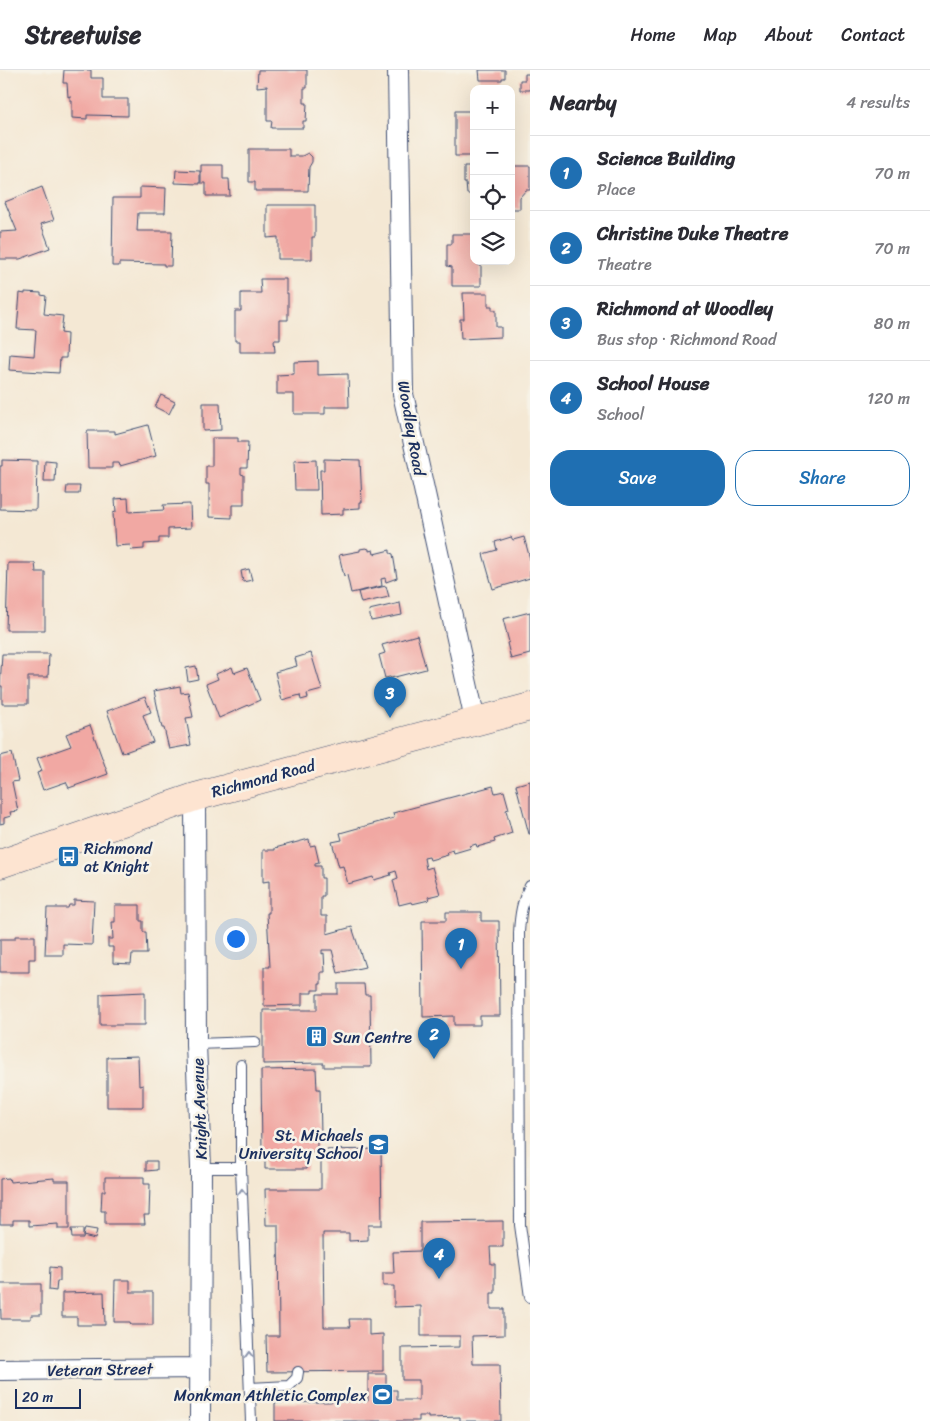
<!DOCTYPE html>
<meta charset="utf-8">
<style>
body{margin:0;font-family:Sriracha,sans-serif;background:#f7f7f7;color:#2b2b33}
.controls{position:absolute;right:15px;top:15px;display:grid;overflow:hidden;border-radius:10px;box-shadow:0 5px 20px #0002}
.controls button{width:45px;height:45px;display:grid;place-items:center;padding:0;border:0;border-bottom:1px solid #e1e1e2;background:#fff;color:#2b2b33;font:25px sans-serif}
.scale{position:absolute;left:15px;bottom:12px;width:66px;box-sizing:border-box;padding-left:5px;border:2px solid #1b2f5e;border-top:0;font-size:14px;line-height:18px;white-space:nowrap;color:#1b2f5e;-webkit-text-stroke:4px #f7f3e8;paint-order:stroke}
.you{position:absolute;left:235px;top:868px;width:18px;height:18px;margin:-12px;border:4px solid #fff;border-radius:50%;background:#1a73e8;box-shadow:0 0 0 8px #1a73e833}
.badge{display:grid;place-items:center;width:32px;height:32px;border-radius:50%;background:#1f6fb2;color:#fff;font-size:16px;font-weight:700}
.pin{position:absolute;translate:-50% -41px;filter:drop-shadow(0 1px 2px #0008)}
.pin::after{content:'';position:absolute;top:26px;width:18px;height:15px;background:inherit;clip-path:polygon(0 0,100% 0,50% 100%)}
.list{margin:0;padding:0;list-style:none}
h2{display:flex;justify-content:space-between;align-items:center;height:65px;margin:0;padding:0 20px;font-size:21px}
h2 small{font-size:16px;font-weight:400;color:#7c7c81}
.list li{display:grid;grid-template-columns:32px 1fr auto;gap:15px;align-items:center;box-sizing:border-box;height:75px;padding:0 20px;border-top:1px solid #e1e1e2}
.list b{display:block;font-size:19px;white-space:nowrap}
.list p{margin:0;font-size:16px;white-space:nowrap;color:#7c7c81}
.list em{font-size:16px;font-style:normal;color:#7c7c81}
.actions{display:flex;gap:10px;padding:15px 20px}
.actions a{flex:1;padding:11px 0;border:1px solid #1f6fb2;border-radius:20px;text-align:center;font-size:18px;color:#1f6fb2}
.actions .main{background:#1f6fb2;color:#fff}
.icon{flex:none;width:28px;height:28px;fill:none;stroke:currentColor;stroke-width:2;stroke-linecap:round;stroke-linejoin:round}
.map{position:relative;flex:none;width:530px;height:1351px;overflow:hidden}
header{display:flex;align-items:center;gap:30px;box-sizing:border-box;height:70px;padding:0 25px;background:#fff;border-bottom:1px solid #e1e1e2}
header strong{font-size:24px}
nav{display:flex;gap:28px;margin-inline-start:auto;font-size:18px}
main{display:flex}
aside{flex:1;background:#fff}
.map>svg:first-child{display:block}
</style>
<header>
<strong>Streetwise</strong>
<nav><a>Home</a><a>Map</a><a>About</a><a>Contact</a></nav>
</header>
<main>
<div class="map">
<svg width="530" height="1351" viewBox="0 0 530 1351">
<rect width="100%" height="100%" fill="#f7f3e8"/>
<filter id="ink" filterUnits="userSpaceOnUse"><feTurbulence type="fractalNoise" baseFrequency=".02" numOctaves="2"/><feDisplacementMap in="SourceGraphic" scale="10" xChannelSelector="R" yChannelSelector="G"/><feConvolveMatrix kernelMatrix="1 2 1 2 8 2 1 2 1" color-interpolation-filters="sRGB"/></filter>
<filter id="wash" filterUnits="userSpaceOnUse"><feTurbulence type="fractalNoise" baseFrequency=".0096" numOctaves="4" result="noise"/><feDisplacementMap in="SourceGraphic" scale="20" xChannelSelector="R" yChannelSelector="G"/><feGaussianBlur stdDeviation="1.12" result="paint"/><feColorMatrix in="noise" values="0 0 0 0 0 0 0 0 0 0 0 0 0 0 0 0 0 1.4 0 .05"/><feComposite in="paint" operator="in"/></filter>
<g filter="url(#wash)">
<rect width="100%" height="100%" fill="#f4e8d4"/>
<g id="blocks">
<path fill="#f1a8a3" d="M64,0H91V8H103V29H128V46L87,45V49L72,48V31H70V26L68,27L67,13H63Z
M258,0H307V18H304V33H307L306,51H303V58H271L272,51H267V16L257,17Z
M479,0H505V8H502V10H480Z
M525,4H530V20H520V10H525Z
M455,41H474V86H455Z
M249,79H289V86H302L308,83L312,87V92L309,97L308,121H255V112H249Z
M201,95H223V109H229L230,126H206V113H201Z
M511,96H530V120H526L520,127V139H511Z
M464,97H474V124H467L466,113H464Z
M176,100L200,101V114L175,113Z
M42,117L54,150L41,154L50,178L20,189H0V162L17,161L5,132Z
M140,117L166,118L165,143H138L137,161H172L171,196H164V194L119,193V196H112L113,128H140Z
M267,135H315V167H312V189H278V167L267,168Z
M452,164H474V191H479L478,195H481V216H452V197L447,196V174H452Z
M260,209H286V223H288V250H280V270H274L275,282H240V271H235V241H241V223H261Z
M25,222L41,223V225L46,226L44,244L63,246L61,263L67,264L66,288H60L59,303L9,300L10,284L34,286L36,260L17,259L20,223L25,224Z
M463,223H488V236H492V240H496V257H501V267L461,269L460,249H464Z
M318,291V305L348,304L349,337H325V344H294V324H277V305L294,304V292Z
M161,325L175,332L169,344L155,337Z
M203,333H220L221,360L203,361Z
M148,355L156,386L120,396L119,393H112V398H88L87,361H115V364Z
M212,368H238V372H248L247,398H241V404L244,405V435H232V448L209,447V414H206V396H212Z
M324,389L360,390L362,432H360V438L343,439V444L321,445L320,400H324Z
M2,390L37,391L36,440L0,439V396H2Z
M316,390L317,420H295L294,391Z
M45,391L56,392L55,412H44Z
M67,416H80L79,424H66Z
M128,428L129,442L164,440L163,435L190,434L191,458L168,459V468H159V473L144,474V479L131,480L130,475L115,476L113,443L116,442L115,429Z
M511,467L513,470L524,467L530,489V508L493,519L483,484L497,480L495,472Z
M366,478L369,479V481L373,480L374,484L390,480V483L393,484L397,508L386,512L385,508L381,509L382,516L351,523L347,505L344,506L339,485L360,481V479Z
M8,493H35L36,502H45V560H6Z
M249,499L252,510L243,512L241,501Z
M386,516L389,527L361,533L358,522Z
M400,533L402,545L371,551L369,540Z
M530,542V584L511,589L507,573L509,572L503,549Z
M417,565L426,599L391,608L390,607L385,608L379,585L385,583L382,575Z
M311,583L322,620L307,624L308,628L301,630L300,625L282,630L275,602L297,596L295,588Z
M2,584H49L48,607H28V634H2V616H0Z
M196,596L198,609L188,611L186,598Z
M232,597L234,603L247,598L260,630L219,648L206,614L218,609L216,604Z
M180,616L181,623L188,622L193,647L186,648L191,675L169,679L164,658H162L154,621Z
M145,627L151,642L143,645L153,672L122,683L107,641Z
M90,655L108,704L69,718L66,712L43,720L37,703L42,701L37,688L71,676L66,664Z
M12,683L18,711L12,712L18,741L10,742L11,746L4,748V753L0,754V686Z
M530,711V764H529L516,715Z
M493,716L495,723L504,721L509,739L506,740L512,763L494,769L495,772L477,777L476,774L470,776L471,778L454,783L453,780L447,782L448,785L430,790L429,787L424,788L426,799L432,797L440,824L428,827L429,830L412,834L411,832L399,835L393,810L398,808L396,801L390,803L391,805L374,810L373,807L348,814L343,796L339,797L332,772L342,770L340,763L394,748L393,743Z
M309,769L310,776L315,775L319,792L315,793V796H321V808H324V826H321V846H327V864L352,857L365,897L338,903L332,880H322V884L324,883L325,902H321V914H319V920H312V923H302V935L264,936V897H270L267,843H269V811L263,812V780H275V778Z
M74,830L94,831L92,875L63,874V885H45L47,838H68L69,835H74Z
M115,835H140V851H143V862H146L147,884H132L131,894L113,893V877H108V869H113L112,852H115Z
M446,842H481V851H499L500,946H480V955H454V946L423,947L422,851H446Z
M15,866H35V889H29V902H0V869H15Z
M338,914H364L365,925H370L371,997H324V993L263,994V940H317V924H338Z
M145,922V955H100V924Z
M138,986L139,1016L143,1015V1037H107V987Z
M316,999L317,1019H320L321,1064H317V1082H306V1099H265V1082H262L261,1000Z
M381,1079L382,1155H368V1170L349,1171V1163H323L324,1257H350L349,1249H369V1265L383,1264V1301L267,1302L266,1266H279L278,1155H266L265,1119H321V1080Z
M146,1091H157V1100L146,1101Z
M105,1107H144V1114H150L149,1145H144L145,1154H105V1141H101L102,1121H105Z
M9,1108L10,1112L54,1108V1111H69V1159H58V1154L29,1156V1150H13V1154H0V1109Z
M503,1151V1177H490L491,1194H495V1223H491V1239H504V1265L472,1266L473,1294H500L501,1351H460V1347L428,1348V1346H419V1351H275V1333L368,1331V1304H386V1320H397V1330H419V1310H402V1278L460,1277V1266H421V1236L394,1237V1216H383V1203H394L393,1182L420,1181V1152Z
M85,1158L97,1160L95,1169L83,1166Z
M71,1159H83V1168H72Z
M50,1197L60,1198V1211H57L56,1221L49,1220Z
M115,1210H130V1222H153V1255H131L130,1252H114Z
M0,1214H41V1245H31V1249H1Z
M104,1222L105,1255H77V1247H62V1223Z"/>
</g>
</g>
<g filter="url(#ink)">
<use href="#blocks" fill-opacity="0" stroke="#3c4b70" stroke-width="1"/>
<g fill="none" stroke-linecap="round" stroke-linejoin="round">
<defs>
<path id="lane" d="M530,816C522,831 520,845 519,863L520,1155L530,1227
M196,974L255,972
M241,995V1098
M201,1098H241L251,1351
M250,1318L289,1316L297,1308L298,1302"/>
<path id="street" d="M398,0L403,324L475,650
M195,727L196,974L201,1098L200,1351
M0,1300L200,1298"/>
<path id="secondary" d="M0,794L195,727L530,637"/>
</defs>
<use href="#lane" stroke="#3c4b70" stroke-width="12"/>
<use href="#street" stroke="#3c4b70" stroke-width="22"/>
<use href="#secondary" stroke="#3c4b70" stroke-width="29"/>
<use href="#lane" stroke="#fff" stroke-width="10"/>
<use href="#street" stroke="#fff" stroke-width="20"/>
<use href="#secondary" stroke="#fde4d1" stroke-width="28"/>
</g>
<defs><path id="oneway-chevron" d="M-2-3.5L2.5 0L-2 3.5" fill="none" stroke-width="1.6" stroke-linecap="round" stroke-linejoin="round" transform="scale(1.25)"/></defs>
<g stroke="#8d97ae">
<use href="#oneway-chevron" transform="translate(242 1122) rotate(-92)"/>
<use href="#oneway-chevron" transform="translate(249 1285) rotate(-92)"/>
</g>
</g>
<defs>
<symbol id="bus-square" viewBox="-11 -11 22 22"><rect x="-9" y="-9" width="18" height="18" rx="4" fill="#1f6fb2" stroke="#f7f3e8"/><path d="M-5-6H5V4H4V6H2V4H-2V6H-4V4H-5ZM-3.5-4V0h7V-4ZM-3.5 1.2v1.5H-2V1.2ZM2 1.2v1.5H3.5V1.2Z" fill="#fff"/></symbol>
<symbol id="building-square" viewBox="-11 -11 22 22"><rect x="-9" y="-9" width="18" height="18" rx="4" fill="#1f6fb2" stroke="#f7f3e8"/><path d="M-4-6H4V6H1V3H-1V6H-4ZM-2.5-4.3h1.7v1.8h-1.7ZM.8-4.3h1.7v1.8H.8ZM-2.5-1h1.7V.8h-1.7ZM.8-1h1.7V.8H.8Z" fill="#fff"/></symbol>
<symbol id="school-square" viewBox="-11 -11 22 22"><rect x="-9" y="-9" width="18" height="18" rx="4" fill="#1f6fb2" stroke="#f7f3e8"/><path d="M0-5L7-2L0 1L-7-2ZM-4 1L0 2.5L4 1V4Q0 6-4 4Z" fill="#fff"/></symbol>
<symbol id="stadium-square" viewBox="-11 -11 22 22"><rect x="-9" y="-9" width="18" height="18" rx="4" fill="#1f6fb2" stroke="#f7f3e8"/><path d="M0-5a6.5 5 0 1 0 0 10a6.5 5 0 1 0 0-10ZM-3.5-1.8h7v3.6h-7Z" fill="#fff"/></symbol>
</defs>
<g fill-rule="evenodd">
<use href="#bus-square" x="56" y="774" width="25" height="25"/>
<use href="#building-square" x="304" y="954" width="25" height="25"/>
<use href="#school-square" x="366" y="1062" width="25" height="25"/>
<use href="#stadium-square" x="370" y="1312" width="25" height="25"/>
</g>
<g text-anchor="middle" stroke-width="5" stroke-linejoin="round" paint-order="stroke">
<g font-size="16" fill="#1b2f5e" stroke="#f7f3e8">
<text transform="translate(412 358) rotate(80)" y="6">Woodley Road</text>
<text transform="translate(263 708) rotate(-15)" y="6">Richmond Road</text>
<text transform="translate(199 1039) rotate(-92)" y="6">Knight Avenue</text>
<text transform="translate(100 1299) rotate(-1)" y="6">Veteran Street</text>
</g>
<g font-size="16" fill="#1b2f5e" stroke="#f7f3e8" text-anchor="start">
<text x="84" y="784">Richmond<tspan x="84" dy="18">at Knight</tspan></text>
<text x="333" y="973">Sun Centre</text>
<text x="363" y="1071" text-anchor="end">St. Michaels<tspan x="363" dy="18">University School</tspan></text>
<text x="367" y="1331" text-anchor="end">Monkman Athletic Complex</text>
</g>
</g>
</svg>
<div class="controls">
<button>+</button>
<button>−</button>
<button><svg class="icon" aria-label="locate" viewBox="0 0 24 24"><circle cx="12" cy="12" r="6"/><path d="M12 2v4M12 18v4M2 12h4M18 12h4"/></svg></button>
<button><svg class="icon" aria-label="layers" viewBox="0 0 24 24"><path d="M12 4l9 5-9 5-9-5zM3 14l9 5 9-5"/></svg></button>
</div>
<div class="scale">20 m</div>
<div class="you"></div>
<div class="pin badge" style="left:461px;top:899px">1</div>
<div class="pin badge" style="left:434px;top:989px">2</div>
<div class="pin badge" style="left:390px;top:648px">3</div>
<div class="pin badge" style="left:439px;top:1209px">4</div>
</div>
<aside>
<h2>Nearby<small>4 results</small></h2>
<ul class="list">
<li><span class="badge">1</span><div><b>Science Building</b><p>Place</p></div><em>70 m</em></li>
<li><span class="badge">2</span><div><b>Christine Duke Theatre</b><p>Theatre</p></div><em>70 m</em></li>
<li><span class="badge">3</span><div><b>Richmond at Woodley</b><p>Bus stop · Richmond Road</p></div><em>80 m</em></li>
<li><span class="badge">4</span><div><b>School House</b><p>School</p></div><em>120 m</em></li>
</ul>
<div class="actions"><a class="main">Save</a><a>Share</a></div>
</aside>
</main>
